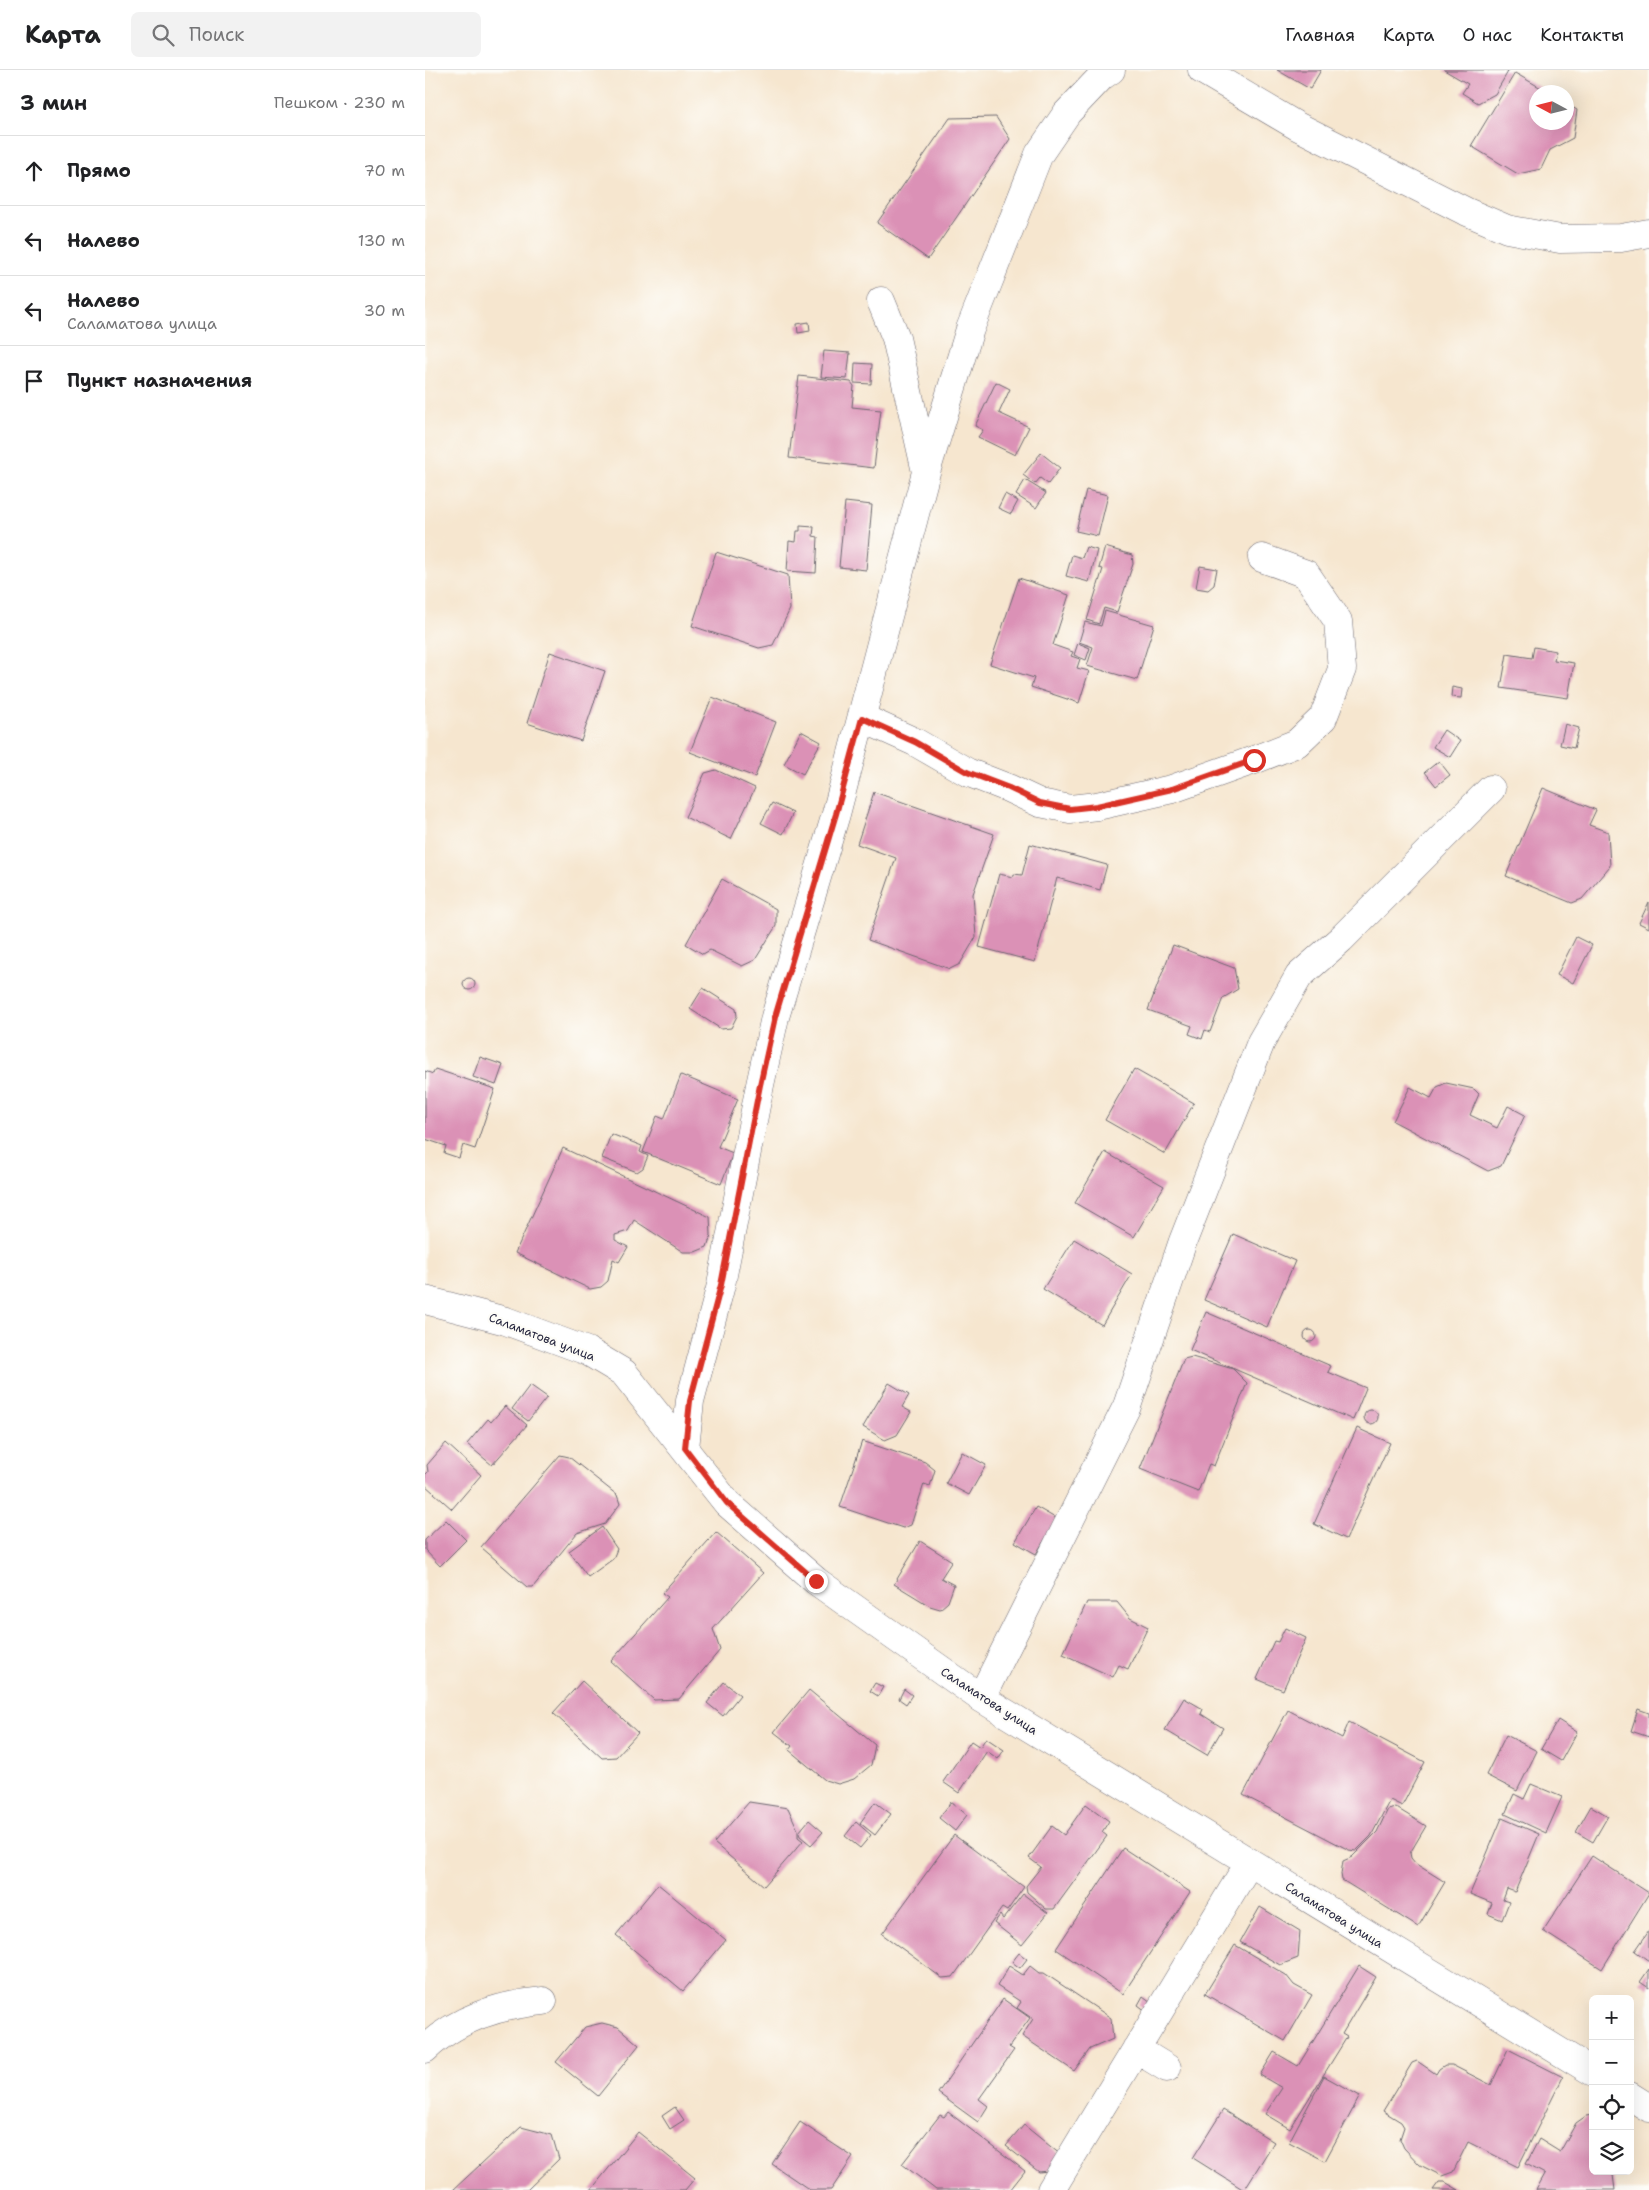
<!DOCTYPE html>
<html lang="ru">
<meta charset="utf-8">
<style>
body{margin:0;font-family:"Shantell Sans",sans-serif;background:#f2f2f2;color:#202124}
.controls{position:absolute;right:15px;bottom:15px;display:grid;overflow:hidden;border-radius:8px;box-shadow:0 5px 20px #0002}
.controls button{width:45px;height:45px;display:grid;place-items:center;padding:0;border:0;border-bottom:1px solid #e0e0e0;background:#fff;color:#202124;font:25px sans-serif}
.compass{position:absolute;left:1104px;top:15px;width:45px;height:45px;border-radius:50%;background:#fff;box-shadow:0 5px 20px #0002;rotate:277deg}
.stop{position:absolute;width:15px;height:15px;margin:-11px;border:4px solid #d93025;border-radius:50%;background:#fff}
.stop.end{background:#d93025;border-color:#fff;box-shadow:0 1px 5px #0008}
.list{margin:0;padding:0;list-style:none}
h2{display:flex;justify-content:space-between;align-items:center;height:65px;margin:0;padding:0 20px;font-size:21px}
h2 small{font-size:16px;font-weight:400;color:#757577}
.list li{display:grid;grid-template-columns:32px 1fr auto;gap:15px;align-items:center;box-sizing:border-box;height:70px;padding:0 20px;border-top:1px solid #e0e0e0}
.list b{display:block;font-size:19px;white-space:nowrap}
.list p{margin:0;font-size:16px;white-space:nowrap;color:#757577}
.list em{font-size:16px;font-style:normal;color:#757577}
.icon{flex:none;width:28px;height:28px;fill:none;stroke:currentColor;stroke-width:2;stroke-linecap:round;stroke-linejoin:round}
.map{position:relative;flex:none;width:1224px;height:2120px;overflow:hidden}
header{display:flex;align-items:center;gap:30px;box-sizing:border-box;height:70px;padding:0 25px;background:#fff;border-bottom:1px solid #e0e0e0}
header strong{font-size:24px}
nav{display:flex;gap:28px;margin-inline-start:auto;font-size:18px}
.search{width:350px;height:45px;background:#f2f2f2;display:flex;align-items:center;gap:12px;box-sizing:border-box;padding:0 18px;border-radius:8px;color:#757577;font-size:19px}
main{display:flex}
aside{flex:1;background:#fff}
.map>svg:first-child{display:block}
</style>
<header>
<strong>Карта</strong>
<div class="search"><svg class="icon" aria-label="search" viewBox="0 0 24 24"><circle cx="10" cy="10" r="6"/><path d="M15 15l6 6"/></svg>Поиск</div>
<nav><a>Главная</a><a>Карта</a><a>О нас</a><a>Контакты</a></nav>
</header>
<main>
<aside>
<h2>3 мин<small>Пешком · 230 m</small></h2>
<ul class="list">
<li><svg class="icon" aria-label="ahead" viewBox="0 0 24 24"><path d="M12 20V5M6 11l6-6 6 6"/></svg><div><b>Прямо</b></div><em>70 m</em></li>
<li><svg class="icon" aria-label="left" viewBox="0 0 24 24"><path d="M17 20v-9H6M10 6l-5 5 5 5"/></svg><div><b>Налево</b></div><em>130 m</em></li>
<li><svg class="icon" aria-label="left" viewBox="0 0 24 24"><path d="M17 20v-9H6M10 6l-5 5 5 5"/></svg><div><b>Налево</b><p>Саламатова улица</p></div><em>30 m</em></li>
<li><svg class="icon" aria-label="arrive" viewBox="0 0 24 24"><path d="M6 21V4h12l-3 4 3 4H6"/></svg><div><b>Пункт назначения</b></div></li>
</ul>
</aside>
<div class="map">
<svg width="1224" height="2120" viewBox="0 0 1224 2120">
<rect width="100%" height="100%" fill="#fdfcf7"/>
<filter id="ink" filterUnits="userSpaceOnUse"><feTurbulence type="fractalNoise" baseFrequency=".02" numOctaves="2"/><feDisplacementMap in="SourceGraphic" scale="10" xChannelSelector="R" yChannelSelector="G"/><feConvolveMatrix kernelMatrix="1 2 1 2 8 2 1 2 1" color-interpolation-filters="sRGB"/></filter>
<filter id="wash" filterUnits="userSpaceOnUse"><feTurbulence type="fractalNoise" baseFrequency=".0096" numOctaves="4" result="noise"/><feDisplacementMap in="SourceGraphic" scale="20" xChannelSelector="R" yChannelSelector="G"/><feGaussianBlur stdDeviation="1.12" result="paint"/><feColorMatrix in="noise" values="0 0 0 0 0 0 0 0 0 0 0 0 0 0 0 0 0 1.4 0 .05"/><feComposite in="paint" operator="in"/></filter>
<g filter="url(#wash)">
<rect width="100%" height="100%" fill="#f6e6cf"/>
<g id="blocks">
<path fill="#db91b6" d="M852,0H896L885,19Z
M1019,0H1084L1070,24L1053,33L1037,23L1043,14Z
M1090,3L1123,22H1112V52H1142V34L1152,40L1148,68L1125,80L1116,99L1093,104L1046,76Z
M571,47L585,69L503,189L452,153L525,48Z
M384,252L385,261L373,263L372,254Z
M399,281L425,283L422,309L396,307Z
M430,293L447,294L446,314L429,313Z
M374,306L426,312L429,316L427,337L456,340L449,398L364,388Z
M571,312L585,319L574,343L604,357L590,385L553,367L558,360L550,356Z
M616,383L635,398L623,414L615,408L610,414L598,405Z
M600,410L621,423L611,438L591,425Z
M661,420L683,425L673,466L651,461Z
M580,424L593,431L586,444L573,438Z
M420,432L447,435L441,500L414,497Z
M375,456L389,457L388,466L393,467L391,503L362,501L364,471L371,472L372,461H375Z
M661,477L672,480L664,512L641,506L647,485L657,488Z
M680,477L707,485L708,494L692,542L679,538L674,554L662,550L678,499L674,498Z
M291,482L363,505L365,539L348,575L334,578L267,556Z
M775,496L792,499L789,515L783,520L771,518Z
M594,508L644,525L628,575L648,582L646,586L655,589L652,598L664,601L654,633L606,617L609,608L565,594Z
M680,541L729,555L712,610L662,596L668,577L654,572L660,552L676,556Z
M653,573L665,578L661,590L649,585Z
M1109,577L1131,581L1129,590L1149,593L1143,628L1076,618L1082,584L1107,588Z
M125,582L180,601L156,671L102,653Z
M1027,617L1037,619L1036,628L1026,627Z
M287,627L351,652L330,707L265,682Z
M1140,654L1154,658L1149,678L1135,675Z
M1019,660L1035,671L1025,687L1008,677Z
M376,661L396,672L378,704L359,694Z
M1014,691L1025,705L1011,716L1000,702Z
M291,700L330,718L306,769L260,747L280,703Z
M1118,718L1171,740L1164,755L1183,762L1185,796L1157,829L1147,833L1081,806Z
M449,722L569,764L548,824L551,867L535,894L525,899L443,870L471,788L432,774Z
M347,733L368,743L358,764L336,753Z
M605,774L682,795L675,820L632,808L610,892L554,877L574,804L588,807L589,804L597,805Z
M297,809L351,839V856L330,890L317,896L285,880L278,884L261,874Z
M1224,832V858L1214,853Z
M1151,867L1167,875L1148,913L1132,905Z
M748,875L809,898L813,919L798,928L785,962L780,960L777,969L764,964L767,956L723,940Z
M38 914a6 6 0 1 1 12 0a6 6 0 1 1-12 0Z
M278,918L311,939L312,946L306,958L296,959L265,939Z
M55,987L78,995L71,1015L48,1007Z
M10,999L70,1019L50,1079L38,1075L34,1088L19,1083L21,1076L0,1069V1001L8,1004Z
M709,999L769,1033L740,1084L680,1050Z
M256,1005L313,1029L293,1077L308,1083L296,1114L218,1082L232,1046L239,1049Z
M1021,1013L1049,1019L1054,1024L1045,1045L1072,1058L1083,1036L1100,1045L1076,1096L1063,1101L968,1051L985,1017L1006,1028L1012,1017Z
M186,1064L217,1076L215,1082L223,1086L218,1098L212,1102L177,1088Z
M138,1078L285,1147L286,1165L282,1177L270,1182H258L209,1150L203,1161L190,1165V1170L203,1177L194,1192L188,1189L183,1211L176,1217L165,1219L90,1183Z
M680,1082L739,1116L709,1167L650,1133Z
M808,1164L870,1191L842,1257L779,1230Z
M649,1169L707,1204L677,1255L618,1219Z
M781,1242L906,1296L903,1302L941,1318L928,1350L765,1280Z
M879 1266a6 6 0 1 1 12 0a6 6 0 1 1-12 0Z
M767,1287L808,1299L822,1313L789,1396L784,1394L773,1422L715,1399L759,1289Z
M464,1313L484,1325L477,1337L486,1342L472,1365L460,1370L438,1357Z
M105,1315L122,1327L103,1351L87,1339Z
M80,1336L102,1355L67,1395L42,1374L63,1349L66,1352Z
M939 1347a7 7 0 1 1 14 0a7 7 0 1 1-14 0Z
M932,1358L965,1373L921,1469L889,1454Z
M437,1371L500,1392L510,1400L505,1416L499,1414L486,1455L478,1458L415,1437Z
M21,1373L56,1405L27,1439L0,1415V1405L3,1402L2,1395Z
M537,1382L561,1395L544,1425L521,1413Z
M135,1385L144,1387L192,1425L195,1434L180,1454L152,1463L108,1517H102L56,1477Z
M611,1437L632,1449L611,1484L590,1472Z
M21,1450L41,1470L15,1496L0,1480V1470Z
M177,1457L192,1479L188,1489L163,1507L144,1481Z
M291,1462L338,1503L288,1559L295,1580L254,1629L229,1630L186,1591L243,1527L237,1523Z
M495,1471L527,1491L516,1508L529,1515L523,1532L515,1539L505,1536L469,1514Z
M662,1532H692L705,1548L723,1557L703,1599L694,1595L688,1607L638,1584Z
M860,1558L881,1568L858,1620L832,1609L849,1571L853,1572Z
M157,1611L213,1663L191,1687L177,1688L128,1643Z
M299,1612L315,1625L298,1646L282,1633Z
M450,1613L458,1617L453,1626L445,1621Z
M479,1619L487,1625L481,1634L474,1629Z
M384,1620L450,1675L446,1695L429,1709L413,1714L400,1710L364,1680L367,1676L349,1662Z
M759,1628L778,1639L776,1644L798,1658L782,1685L740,1660Z
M1213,1639L1224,1643V1667L1206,1661Z
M863,1640L917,1668L924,1652L1000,1692L977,1736L965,1730L946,1766L931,1781L924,1780L818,1725Z
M1133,1650L1152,1662L1136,1691L1116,1679Z
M1081,1665L1112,1681L1092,1721L1061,1705Z
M561,1668L579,1680L573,1689L562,1681L534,1723L518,1712L546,1671L555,1677Z
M1106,1714L1137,1727L1121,1763L1080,1744L1089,1724L1099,1729Z
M324,1732L363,1738L373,1760V1767L378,1771L339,1816L289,1773Z
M450,1732L466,1744L450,1765L435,1753Z
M526,1732L542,1745L530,1761L514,1748Z
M661,1734L684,1751L677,1762L682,1766L629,1839H621L602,1822L601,1816L616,1797L604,1788L627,1756L639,1765Z
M1166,1736L1183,1746L1168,1772L1151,1762Z
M970,1737L1001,1756L985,1783L986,1788L991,1794L1020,1812L993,1857L917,1810L916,1804L918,1791L927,1787L952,1762L963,1739Z
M1077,1748L1114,1764L1090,1822L1082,1819L1078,1830L1084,1832L1077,1850L1063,1844L1067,1833L1045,1824Z
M384,1750L398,1762L386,1775L375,1766L374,1762Z
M431,1752L446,1765L435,1778L420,1766Z
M529,1765L599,1817L582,1841L577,1838L528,1907L517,1908L457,1864Z
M698,1778L765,1822L698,1924L631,1879Z
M1167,1786L1224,1823L1177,1899L1118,1861Z
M233,1814L301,1870L258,1921L191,1865Z
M598,1824L623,1843L597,1875L569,1853L575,1845L578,1849Z
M835,1837L875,1861L873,1888L855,1895L815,1872Z
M1224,1861V1891L1210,1881Z
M810,1875L861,1905L869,1915L887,1925L860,1971L780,1924Z
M594,1883L602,1889L595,1898L587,1892Z
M584,1896L598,1905L605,1896L614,1903H619L686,1948L688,1969L665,1979L649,2001L597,1966L608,1949L592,1938L596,1932L572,1916Z
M934,1896L951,1907L917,1964L922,1967L865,2059L840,2044L857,2018L835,2005L849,1982L873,1996Z
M1224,1899V1918L1215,1912Z
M718,1926L726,1932L721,1941L713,1935Z
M578,1929L605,1948L584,1977L589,1980L554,2029L563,2036L553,2052L513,2023Z
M177,1953L193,1957L214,1975L173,2026L131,1992L160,1957Z
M1083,1979L1138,2007L1093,2097L1043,2072L1028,2102L1017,2106L995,2095L979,2078L975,2069L979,2057L976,2052L958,2041L987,1993L992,1991L1011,2004L1014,1999L1020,1995H1027L1066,2015Z
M899,2006L935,2026L900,2091L864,2072Z
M250,2037L259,2050L245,2059L237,2046Z
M798,2040L849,2072L819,2120L768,2088Z
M523,2042L600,2101L585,2120H511L477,2094L515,2045L519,2047Z
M1168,2045V2101H1190L1188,2105L1190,2120H1111L1120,2104L1101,2094L1114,2069L1135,2082L1151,2053L1161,2046Z
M375,2052L428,2087L406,2120H385L347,2094Z
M599,2055L636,2085L623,2101L614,2102L581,2076Z
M96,2057L127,2065L134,2089L102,2120H28Z
M213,2062L270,2108L260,2120H166Z
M1014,2112H1020L1034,2120H1008Z"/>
</g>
</g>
<g filter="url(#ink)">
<use href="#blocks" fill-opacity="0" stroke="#6c676f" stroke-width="1"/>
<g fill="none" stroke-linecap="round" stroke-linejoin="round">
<defs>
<path id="minor" d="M777,0L872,56L1040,141L1082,159L1135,169L1196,168L1224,163
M456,231L471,268L501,402
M437,648L490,672L542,702L583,718L615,733L645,739L672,736L747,719L829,690L872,673L898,648L917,599L913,551L881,504L837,488
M0,1230L81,1251L162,1281L199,1303L302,1433L391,1511L556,1628L1168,2002
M260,1378L265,1331L296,1215L335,1015L350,947L411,744L501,402L545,259L614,84L642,43L677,6L686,0
M556,1628L702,1336L758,1171L836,972L874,906L916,869L1066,719
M0,1979C31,1949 75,1935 118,1931
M711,1979L742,1998
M1205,2026L1224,2038
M626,2120L824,1793"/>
</defs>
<use href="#minor" stroke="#6c676f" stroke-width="29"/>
<use href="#minor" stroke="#fff" stroke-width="28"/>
</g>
</g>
<g fill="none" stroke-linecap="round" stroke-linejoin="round" filter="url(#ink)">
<path stroke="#d93025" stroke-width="6" d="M391,1511L302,1433L260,1378L265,1331L296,1215L335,1015L350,947L411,744L437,648L490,672L542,702L584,718L615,733L645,739L672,736L747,719L829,690"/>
</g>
<g text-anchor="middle" stroke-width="4.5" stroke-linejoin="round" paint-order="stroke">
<g font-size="12" fill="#22223b" stroke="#fdfcf7">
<text transform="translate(117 1267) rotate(21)" y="4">Саламатова улица</text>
<text transform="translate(564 1631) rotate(33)" y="4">Саламатова улица</text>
<text transform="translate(909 1845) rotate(32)" y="4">Саламатова улица</text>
</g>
</g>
</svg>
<div class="controls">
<button>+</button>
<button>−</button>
<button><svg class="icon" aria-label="locate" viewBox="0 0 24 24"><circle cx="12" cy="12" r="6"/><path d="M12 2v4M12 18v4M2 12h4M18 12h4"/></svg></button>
<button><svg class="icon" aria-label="layers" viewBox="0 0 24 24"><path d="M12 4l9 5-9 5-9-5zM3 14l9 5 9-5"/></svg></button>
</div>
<svg class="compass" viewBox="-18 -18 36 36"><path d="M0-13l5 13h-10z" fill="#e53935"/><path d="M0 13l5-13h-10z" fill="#757577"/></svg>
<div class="stop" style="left:829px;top:690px"></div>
<div class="stop end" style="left:391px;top:1511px"></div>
</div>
</main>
